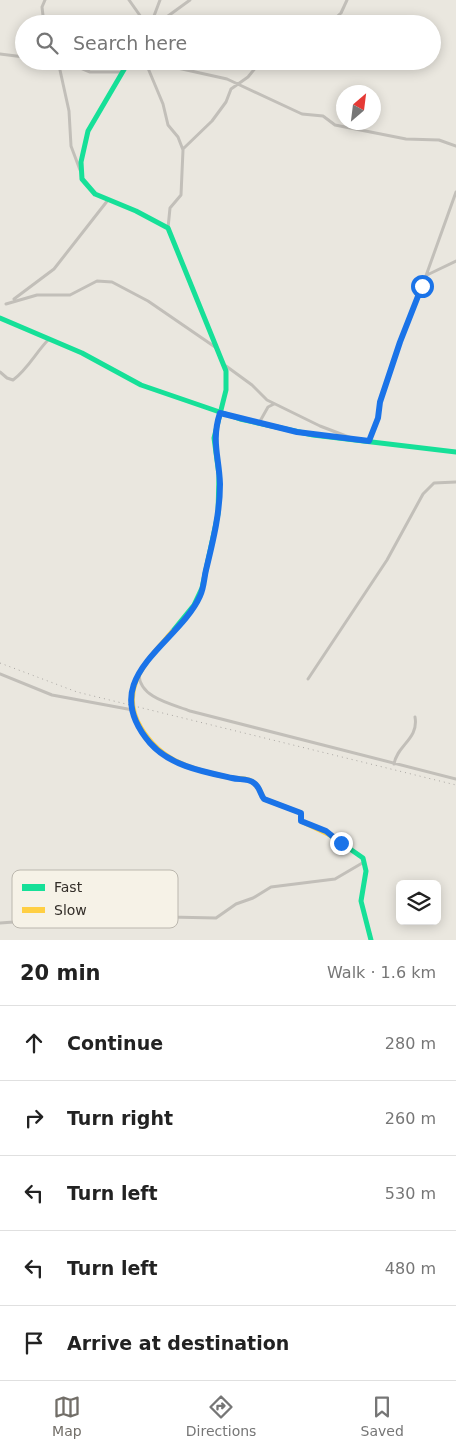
<!DOCTYPE html>
<meta charset="utf-8">
<style>
body{margin:0;font-family:"DejaVu Sans",sans-serif;background:#f2f2f2;color:#222}
.controls{position:absolute;right:15px;bottom:15px;display:grid;overflow:hidden;border-radius:8px;box-shadow:0 2px 12px #0003}
.controls button{width:45px;height:45px;display:grid;place-items:center;padding:0;border:0;border-bottom:1px solid #e0e0e0;background:#fff;color:#222;font:25px sans-serif}
.compass{position:absolute;left:336px;top:85px;width:45px;height:45px;border-radius:50%;background:#fff;box-shadow:0 2px 12px #0003;rotate:28deg}
.stop{position:absolute;width:15px;height:15px;margin:-11px;border:4px solid #1a73e8;border-radius:50%;background:#fff}
.stop.end{background:#1a73e8;border-color:#fff;box-shadow:0 1px 5px #0008}
.list{margin:0;padding:0;list-style:none}
h2{display:flex;justify-content:space-between;align-items:center;height:65px;margin:0;padding:0 20px;font-size:21px}
h2 small{font-size:16px;font-weight:400;color:#767676}
.list li{display:grid;grid-template-columns:32px 1fr auto;gap:15px;align-items:center;box-sizing:border-box;height:75px;padding:0 20px;border-top:1px solid #e0e0e0}
.list b{display:block;font-size:19px;white-space:nowrap}
.list em{font-size:16px;font-style:normal;color:#767676}
.icon{flex:none;width:28px;height:28px;fill:none;stroke:currentColor;stroke-width:2;stroke-linecap:round;stroke-linejoin:round}
.map{position:relative;flex:none;width:456px;height:940px;overflow:hidden}
.search{position:absolute;background:#fff;box-shadow:0 2px 12px #0003;left:15px;right:15px;top:15px;height:55px;display:flex;align-items:center;gap:12px;box-sizing:border-box;padding:0 18px;border-radius:28px;color:#767676;font-size:19px}
.sheet{height:440px;background:#fff}
nav{display:flex;justify-content:space-around;align-items:center;box-sizing:border-box;height:70px;border-top:1px solid #e0e0e0;background:#fff;font-size:14px;color:#767676}
nav a{display:grid;justify-items:center;gap:2px}
nav .on{color:#726e68}
.map>svg:first-child{display:block}
</style>
<div class="map">
<svg width="456" height="940" viewBox="0 0 456 940">
<rect width="100%" height="100%" fill="#eae7df"/>
<g fill="none" stroke-linecap="round" stroke-linejoin="round">
<path stroke="#c2bfb9" stroke-width="3" d="M129,0L146,24
M44,24L42,7L45,0
M151,24L160,0
M157,24L190,0
M329,24L341,13L347,0
M0,54L24,57
M50,61L71,64L90,72H122
M58,61L69,111L71,146L80,170
M145,61L163,104L168,125L178,137L183,150L181,195L170,208L168,228
M125,68L173,67L227,79L302,114L323,116L335,125L406,139L439,140L456,146
M184,148L212,121L226,102L231,89L248,77L257,66L265,61
M427,275L456,261
M14,299L54,269L108,200
M6,304L37,295H70L97,281L112,282L148,301L215,347
M226,366L252,385L267,400L320,426L354,439
M0,372L7,378L13,380C28,369 36,352 49,339
M259,423L268,407L274,404
M369,441L378,418L380,402L400,342L418,298L456,192
M0,674L52,695L133,710
M139,675C140,698 172,704 190,711L456,779
M308,679L387,560L423,494L434,483L456,482
M394,764C397,745 419,739 415,717
M0,923L97,916L141,921L150,914L157,913L169,917L216,918L236,904L253,898L271,887L335,879L364,862"/>
<path stroke="#16e098" stroke-width="5" d="M129,61L88,131L81,162L82,179L95,194L136,211L168,228L226,371V390L214,438L219,475L218,514L202,588L194,605L172,632
M0,318L82,353L141,385L240,419L313,435L456,452
M330,835L363,858L366,871L361,901L371,940"/>
<path stroke="#ffcf43" stroke-width="5" d="M172,632C147,661 117,688 141,728C162,763 194,770 232,778C237,779 246,778 251,781C258,784 261,793 264,799L301,813V821L330,835"/>
<path stroke="#aaa7a3" stroke-width="1" stroke-dasharray="1 4" stroke-linecap="butt" d="M0,663L77,692L456,785"/>
</g>
<g fill="none" stroke-linecap="round" stroke-linejoin="round">
<path stroke="#1a73e8" stroke-width="6" d="M341,843L326,831L301,821V813L264,799C260,794 260,787 254,783C248,778 239,780 232,778C204,772 170,766 150,743C94,677 178,645 200,596C204,588 204,578 206,570C213,541 220,513 220,484C219,456 211,441 220,413L297,432L369,441L378,418L380,402L400,342L422,286"/>
</g>
<rect x="12" y="870" width="166" height="58" rx="8" fill="#f6f2e7" stroke="#bbb7ae" stroke-width="1"/>
<rect x="22" y="884" width="23" height="7" fill="#16e098"/>
<rect x="22" y="907" width="23" height="6" fill="#ffcf43"/>
<g font-size="14" fill="#322d28">
<text x="54" y="892">Fast</text>
<text x="54" y="915">Slow</text>
</g>
</svg>
<div class="controls">
<button><svg class="icon" aria-label="layers" viewBox="0 0 24 24"><path d="M12 4l9 5-9 5-9-5zM3 14l9 5 9-5"/></svg></button>
</div>
<svg class="compass" viewBox="-18 -18 36 36"><path d="M0-13l5 13h-10z" fill="#e53935"/><path d="M0 13l5-13h-10z" fill="#767676"/></svg>
<div class="stop" style="left:422px;top:286px"></div>
<div class="stop end" style="left:341px;top:843px"></div>
<div class="search"><svg class="icon" aria-label="search" viewBox="0 0 24 24"><circle cx="10" cy="10" r="6"/><path d="M15 15l6 6"/></svg>Search here</div>
</div>
<section class="sheet">
<h2>20 min<small>Walk · 1.6 km</small></h2>
<ul class="list">
<li><svg class="icon" aria-label="ahead" viewBox="0 0 24 24"><path d="M12 20V5M6 11l6-6 6 6"/></svg><div><b>Continue</b></div><em>280 m</em></li>
<li><svg class="icon" aria-label="right" viewBox="0 0 24 24"><path d="M7 20v-9h11M14 6l5 5-5 5"/></svg><div><b>Turn right</b></div><em>260 m</em></li>
<li><svg class="icon" aria-label="left" viewBox="0 0 24 24"><path d="M17 20v-9H6M10 6l-5 5 5 5"/></svg><div><b>Turn left</b></div><em>530 m</em></li>
<li><svg class="icon" aria-label="left" viewBox="0 0 24 24"><path d="M17 20v-9H6M10 6l-5 5 5 5"/></svg><div><b>Turn left</b></div><em>480 m</em></li>
<li><svg class="icon" aria-label="arrive" viewBox="0 0 24 24"><path d="M6 21V4h12l-3 4 3 4H6"/></svg><div><b>Arrive at destination</b></div></li>
</ul>
</section>
<nav>
<a class="on"><svg class="icon" aria-label="map" viewBox="0 0 24 24"><path d="M3 6l6-2 6 2 6-2v14l-6 2-6-2-6 2zM9 4v14M15 6v14"/></svg>Map</a>
<a><svg class="icon" aria-label="directions" viewBox="0 0 24 24"><path d="M12 3l9 9-9 9-9-9zM9 14v-3h6M13 9l2 2-2 2"/></svg>Directions</a>
<a><svg class="icon" aria-label="saved" viewBox="0 0 24 24"><path d="M7 4h10v16l-5-4-5 4z"/></svg>Saved</a>
</nav>
